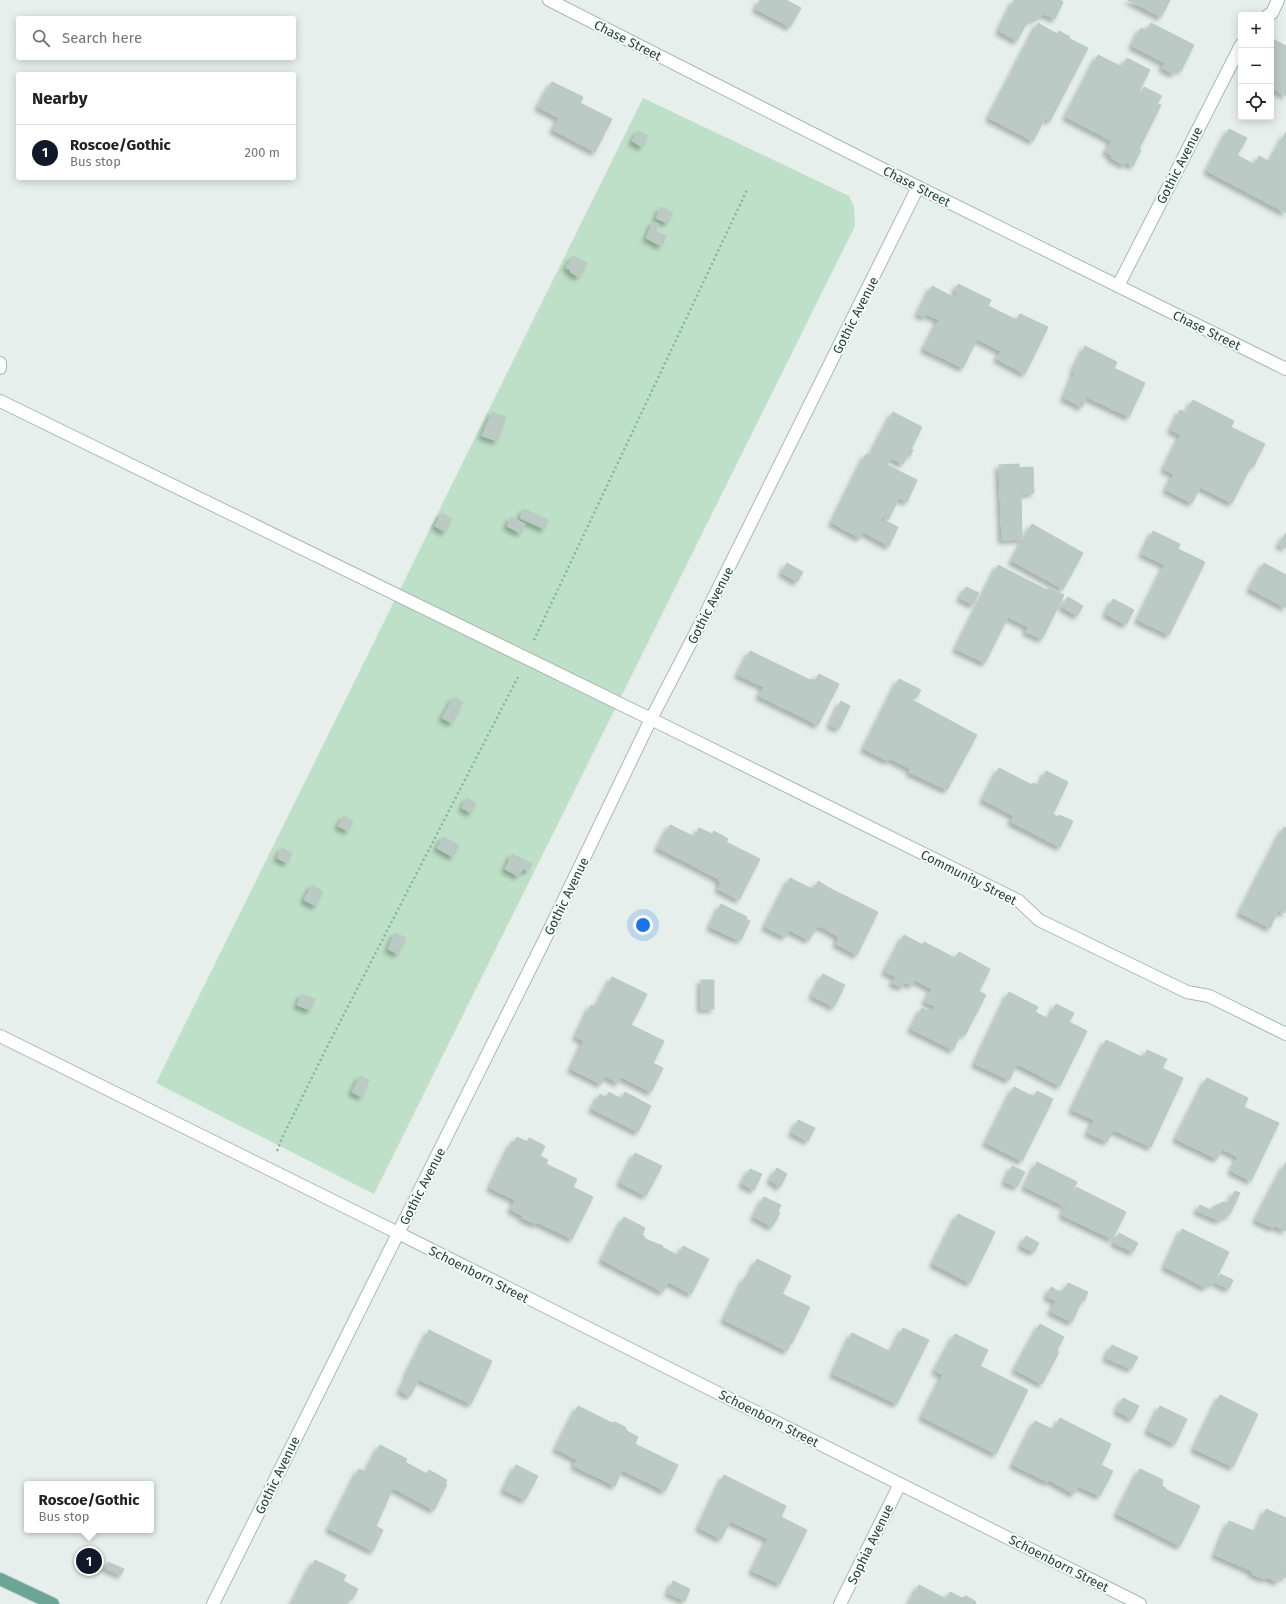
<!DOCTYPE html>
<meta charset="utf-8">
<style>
body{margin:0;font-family:"Fira Sans",sans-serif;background:#f2f2f2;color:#202124}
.controls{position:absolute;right:12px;top:12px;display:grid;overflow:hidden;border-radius:4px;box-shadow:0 2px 10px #0003}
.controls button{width:36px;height:36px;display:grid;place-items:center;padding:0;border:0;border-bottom:1px solid #e0e0e0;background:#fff;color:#202124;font:20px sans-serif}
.you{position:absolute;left:643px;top:925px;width:14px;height:14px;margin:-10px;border:3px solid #fff;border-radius:50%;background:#1a73e8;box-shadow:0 0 0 6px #1a73e833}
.badge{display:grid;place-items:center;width:26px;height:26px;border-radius:50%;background:#111827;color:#fff;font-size:13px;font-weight:700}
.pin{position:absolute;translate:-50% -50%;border:2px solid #fff;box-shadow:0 1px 4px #0006}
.popup{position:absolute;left:24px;top:1481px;width:130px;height:52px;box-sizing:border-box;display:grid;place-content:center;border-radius:4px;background:#fff;filter:drop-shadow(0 1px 3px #0005);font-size:13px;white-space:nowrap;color:#757577}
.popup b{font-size:15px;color:#202124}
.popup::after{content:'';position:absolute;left:50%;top:100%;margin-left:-8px;border:8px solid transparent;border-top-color:#fff}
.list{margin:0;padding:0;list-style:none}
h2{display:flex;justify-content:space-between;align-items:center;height:52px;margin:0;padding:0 16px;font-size:17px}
h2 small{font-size:13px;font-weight:400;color:#757577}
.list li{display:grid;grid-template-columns:26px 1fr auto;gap:12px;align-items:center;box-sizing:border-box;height:56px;padding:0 16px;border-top:1px solid #e0e0e0}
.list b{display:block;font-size:15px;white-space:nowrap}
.list p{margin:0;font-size:13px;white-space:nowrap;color:#757577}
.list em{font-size:13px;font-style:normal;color:#757577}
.icon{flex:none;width:22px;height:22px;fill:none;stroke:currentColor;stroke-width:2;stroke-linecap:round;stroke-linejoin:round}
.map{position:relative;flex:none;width:1286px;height:1604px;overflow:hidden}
.search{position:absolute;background:#fff;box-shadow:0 2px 10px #0003;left:16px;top:16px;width:280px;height:44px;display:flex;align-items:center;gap:10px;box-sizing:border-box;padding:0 14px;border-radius:4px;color:#757577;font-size:15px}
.panel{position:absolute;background:#fff;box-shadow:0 2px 10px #0003;left:16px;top:72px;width:280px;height:108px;border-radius:4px}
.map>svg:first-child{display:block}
</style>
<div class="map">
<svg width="1286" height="1604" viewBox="0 0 1286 1604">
<defs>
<filter id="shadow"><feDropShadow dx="-3.5" dy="3.5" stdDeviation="2" flood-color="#0004"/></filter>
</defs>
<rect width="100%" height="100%" fill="#e6efeb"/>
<path fill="#bfe0c8" d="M643,98L849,196L854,207L855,226L374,1194L156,1083Z"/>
<path fill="#bbcac4" stroke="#b8c9c2" filter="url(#shadow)" d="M760,0H786L801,8L790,27L756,9Z
M1014,0H1060L1063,2L1055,19L1044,14L1027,22L1017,41L999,31Z
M1128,0H1170L1161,17Z
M1038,23L1057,34L1059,31L1070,37L1068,38L1088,48L1050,121L1045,118L1033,141L989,118Z
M1151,23L1194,45L1181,71L1177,68L1174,74L1162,68L1165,63L1132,46L1141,28L1147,31Z
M1271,38L1286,46V96L1271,88Z
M1098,55L1122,67L1127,58L1150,70L1138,93L1140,95L1144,87L1162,96L1157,104L1161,105L1139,149L1141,150L1133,166L1126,162L1124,165L1111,158L1112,156L1106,152L1112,141L1066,117Z
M552,82L583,97L580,103L612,119L595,152L553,130L559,118L538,107Z
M1229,129L1247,138L1237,155L1255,165L1259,156L1270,162L1286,132V213L1207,171Z
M638,131L648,136L642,147L632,141Z
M661,207L673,213L667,223L656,218Z
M653,222L658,224L655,231L666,236L661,246L646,238Z
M573,256L587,263L579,277L570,272L571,270L566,268Z
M958,284L991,300L988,306L1017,320L1020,314L1048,327L1025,374L997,359L1001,351L977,339L963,368L924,349L939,320L926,314L924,317L918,314L932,286L955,298L957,293L955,291Z
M1085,346L1117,362L1114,368L1145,383L1129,417L1087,397L1082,407L1064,398L1075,372L1073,371Z
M1193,400L1234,421L1231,427L1265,444L1253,467L1251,466L1232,503L1200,487L1192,503L1166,490L1174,474L1164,469L1181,435L1171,430L1180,410L1186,413Z
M492,412L506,417L497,441L482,436Z
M893,412L922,427L911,449L913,450L910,456L908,454L903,464L891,458L887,465L917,480L907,502L899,498L888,520L882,517L880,521L885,523L886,521L898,527L889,546L863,532L860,538L832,523L866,454L870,456Z
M1019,464V468L1033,467L1034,493L1021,494L1022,539L1002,540L999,465Z
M524,509L548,520L544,529L520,518Z
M442,513L452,519L445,532L435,526Z
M511,517L525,524L520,533L507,526Z
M1032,524L1083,553L1063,589L1012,561Z
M1153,531L1180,544L1178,549L1205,562L1169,635L1138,620L1165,565L1142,554Z
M1285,534H1286V548L1279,545Z
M787,563L803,572L797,582L782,573Z
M1264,563L1286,575V608L1250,589Z
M998,565L1047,590L1048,588L1064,595L1042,639L1026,632L1028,627L1008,617L985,663L956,649Z
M966,587L979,593L973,605L960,598Z
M1068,597L1083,606L1077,616L1062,607Z
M1113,599L1134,610L1126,625L1106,614Z
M750,651L810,680L811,679L815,681L819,674L839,684L818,725L759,696L764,687L738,675Z
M899,679L921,690L917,697L914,695L912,700L977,735L947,790L909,772L911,769L889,758L888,761L864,749Z
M454,697L463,702L452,723L442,718Z
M841,701L850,706L839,729L830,725Z
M999,768L1032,785L1033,783L1039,786L1046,771L1068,782L1053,814L1058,817L1059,815L1073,821L1060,847L1011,822L1014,816L983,800Z
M467,798L476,803L471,813L462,808Z
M344,816L353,821L348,831L338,826Z
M670,825L695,837L699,828L712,834L714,831L728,839L726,842L760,859L739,900L718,889L721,882L718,881L719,879L658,848Z
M1284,827L1286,828V909L1284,913L1278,911L1270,928L1240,913Z
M443,837L459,845L453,857L437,848Z
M282,848L292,853L287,863L277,858Z
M512,854L532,864L528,871L523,869L518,876L505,869Z
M790,878L814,890L818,881L831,889L878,912L857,955L836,944L839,937L822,927V928L817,926L809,940L789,930L785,937L765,927Z
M312,885L323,891L316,906L304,900Z
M721,904L747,917L746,919L750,921L741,940L737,938L736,939L710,927Z
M395,933L406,938L398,954L388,949Z
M904,935L923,945L924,942L955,958L959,952L990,969L979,991L986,995L965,1035L961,1033L953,1050L911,1029L922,1008L931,1012L935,1006L925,1002L932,989L915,980L912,985L905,982L902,987L892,983L896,977L885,972Z
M823,974L845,985L834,1007L812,996Z
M612,977L647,994L631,1025L664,1041L653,1063L663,1068L651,1092L621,1077L618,1083L605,1076L601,1084L571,1069L584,1041L576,1037L591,1005L596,1007Z
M701,980H714V1009H701Z
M1009,992L1038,1007L1035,1012L1049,1019L1056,1004L1074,1013L1069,1022L1087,1031L1060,1086L1017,1064L1009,1080L975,1064Z
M302,994L315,999L310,1010L297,1005Z
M1106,1040L1144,1058L1147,1050L1167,1059L1162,1068L1183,1078L1151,1147L1113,1130L1107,1142L1088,1133L1094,1120L1072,1110Z
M360,1076L369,1080L362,1097L352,1092Z
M1207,1078L1248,1098L1244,1107L1279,1123L1251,1181L1231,1171L1238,1157L1222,1149L1217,1159L1176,1139Z
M1014,1087L1034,1097L1037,1091L1053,1099L1022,1161L986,1143Z
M609,1092L621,1099L625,1092L651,1106L638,1132L592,1109L600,1094L606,1098Z
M798,1120L815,1128L808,1141L792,1133Z
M517,1137L527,1142L529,1138L545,1146L540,1156L548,1160L546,1164L577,1179L573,1187L593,1197L572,1239L537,1222L536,1224L522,1218L523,1216L511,1210L515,1200L490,1188L512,1142L514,1143Z
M635,1153L662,1166L646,1196L620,1183Z
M1037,1162L1077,1182L1064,1206L1025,1187Z
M1286,1162V1231L1275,1226L1273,1228L1256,1220Z
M1012,1166L1025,1172L1017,1187L1005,1182Z
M777,1168L787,1174L780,1187L770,1180Z
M750,1169L762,1174L754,1190L742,1184Z
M1076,1187L1126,1212L1112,1239L1062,1215Z
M1235,1191L1240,1193L1230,1214L1218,1220L1197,1211L1200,1205L1213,1211V1207L1224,1202L1228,1204Z
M764,1197L781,1205L778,1211L780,1213L772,1227L754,1217Z
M958,1214L995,1232L970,1283L933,1264Z
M624,1217L645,1228L642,1235L645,1237V1239L663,1246L662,1247L679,1256L683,1246L709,1259L691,1294L668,1282L663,1292L602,1260Z
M1182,1229L1229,1252L1213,1284L1209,1282L1206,1288L1165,1267Z
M1119,1233L1138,1243L1133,1252L1114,1243Z
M1026,1236L1039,1243L1034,1252L1021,1246Z
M757,1259L791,1276L782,1294L810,1307L792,1343L791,1342L787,1351L724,1320L745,1277L748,1278Z
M1220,1274L1233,1280L1229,1289L1216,1283Z
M1068,1283L1088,1292L1084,1301L1082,1300L1072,1322L1051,1312L1056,1301L1047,1297L1051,1287L1060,1292L1061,1290L1065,1292Z
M1040,1324L1064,1337L1057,1350L1059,1352L1042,1384L1015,1370Z
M903,1328L929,1340L897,1404L833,1374L852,1333L891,1352Z
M429,1330L492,1361L471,1404L407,1374Z
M955,1334L988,1350L980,1366L1028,1390L996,1454L922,1417L943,1375L935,1371Z
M1112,1345L1138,1357L1131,1369L1106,1358Z
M408,1375L418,1381L410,1396L400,1391Z
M1220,1395L1258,1414L1233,1467L1194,1449Z
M1123,1398L1139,1406L1132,1419L1117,1411Z
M578,1406L612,1423L615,1422L625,1427L627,1431L638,1437L635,1444L678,1465L665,1491L622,1470L615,1486L574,1466L577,1460L556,1449Z
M1160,1406L1187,1419L1175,1444L1148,1431Z
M1060,1418L1111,1444L1101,1465L1113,1471L1100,1496L1078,1486L1074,1494L1049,1480L1048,1482L1013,1465L1035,1421L1054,1430Z
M380,1445L407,1459L405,1462L427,1474L429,1470L447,1480L445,1483L447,1484L434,1510L393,1488L376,1526L383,1530L373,1551L329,1529L359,1469L366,1472Z
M516,1465L538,1476L525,1500L504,1490Z
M1140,1469L1163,1480L1162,1486L1166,1488L1165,1489L1200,1506L1180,1546L1117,1514Z
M724,1475L786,1506L781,1517L807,1530L780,1584L752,1571L768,1539L730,1521L721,1539L699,1528Z
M1266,1509L1286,1518V1578L1281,1575L1278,1582L1266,1577L1265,1579L1252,1574V1571L1215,1555L1229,1521L1256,1532Z
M315,1560L346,1575L343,1581L358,1589L353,1598L350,1597L347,1604H292L311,1566H312Z
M108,1562L124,1569L121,1575L105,1568Z
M673,1581L690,1589L685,1601L668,1593Z
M919,1585L946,1599L950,1592L962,1598L966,1596L975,1601L976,1604H909Z"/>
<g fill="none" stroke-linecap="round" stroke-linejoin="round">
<defs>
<path id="service" d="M0,363V368
M0,401L651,719
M0,1036L398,1233"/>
<path id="minor" d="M1268,15L1272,13L1278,0
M1118,286L1241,45
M651,719L1019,901L1039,920L1187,992L1209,996L1286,1034
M398,1233L1140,1604
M213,1604L545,939L651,719L706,613L918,187
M840,1604L900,1484"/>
<path id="tertiary" d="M549,0L918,187L1286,369"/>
<path id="primary" d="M0,1579L53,1604"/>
</defs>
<use href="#service" stroke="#a8b8b2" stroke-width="14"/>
<use href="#minor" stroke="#a8b8b2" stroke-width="14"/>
<use href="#tertiary" stroke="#a8b8b2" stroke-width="14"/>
<use href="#primary" stroke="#c2cac8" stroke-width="14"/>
<path stroke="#86b3a5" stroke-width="2.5" stroke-dasharray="2 3" stroke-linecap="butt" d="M534,640L747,190
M277,1151L283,1136L324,1053L518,677"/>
<use href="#service" stroke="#fff" stroke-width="12"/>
<use href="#minor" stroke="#fff" stroke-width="12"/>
<use href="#tertiary" stroke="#fff" stroke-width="12"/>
<use href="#primary" stroke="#6aa596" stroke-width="12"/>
</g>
<g text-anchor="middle" stroke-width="4" stroke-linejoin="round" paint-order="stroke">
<g font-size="13" fill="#24423a" stroke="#f7fbf9">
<text transform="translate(628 40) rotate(27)" y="5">Chase Street</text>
<text transform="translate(1179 165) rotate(-63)" y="5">Gothic Avenue</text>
<text transform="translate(917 186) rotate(27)" y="5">Chase Street</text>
<text transform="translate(855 315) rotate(-63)" y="5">Gothic Avenue</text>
<text transform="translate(1207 330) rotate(26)" y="5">Chase Street</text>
<text transform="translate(710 605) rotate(-63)" y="5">Gothic Avenue</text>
<text transform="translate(969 877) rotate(27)" y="5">Community Street</text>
<text transform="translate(566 896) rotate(-64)" y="5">Gothic Avenue</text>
<text transform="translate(422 1186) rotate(-63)" y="5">Gothic Avenue</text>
<text transform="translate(479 1274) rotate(27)" y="5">Schoenborn Street</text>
<text transform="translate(769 1418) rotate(27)" y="5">Schoenborn Street</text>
<text transform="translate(277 1475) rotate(-64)" y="5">Gothic Avenue</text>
<text transform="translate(870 1544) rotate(-64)" y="5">Sophia Avenue</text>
<text transform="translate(1059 1563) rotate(27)" y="5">Schoenborn Street</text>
</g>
</g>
</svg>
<div class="controls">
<button>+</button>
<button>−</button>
<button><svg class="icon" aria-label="locate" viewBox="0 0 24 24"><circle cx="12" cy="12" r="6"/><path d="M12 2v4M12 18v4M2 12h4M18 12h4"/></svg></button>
</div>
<div class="you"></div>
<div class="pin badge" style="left:89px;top:1561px">1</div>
<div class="popup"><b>Roscoe/Gothic</b>Bus stop</div>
<div class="search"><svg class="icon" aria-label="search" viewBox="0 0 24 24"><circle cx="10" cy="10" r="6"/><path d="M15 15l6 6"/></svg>Search here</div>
<section class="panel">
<h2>Nearby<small></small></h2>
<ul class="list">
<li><span class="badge">1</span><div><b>Roscoe/Gothic</b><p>Bus stop</p></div><em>200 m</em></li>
</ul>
</section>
</div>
